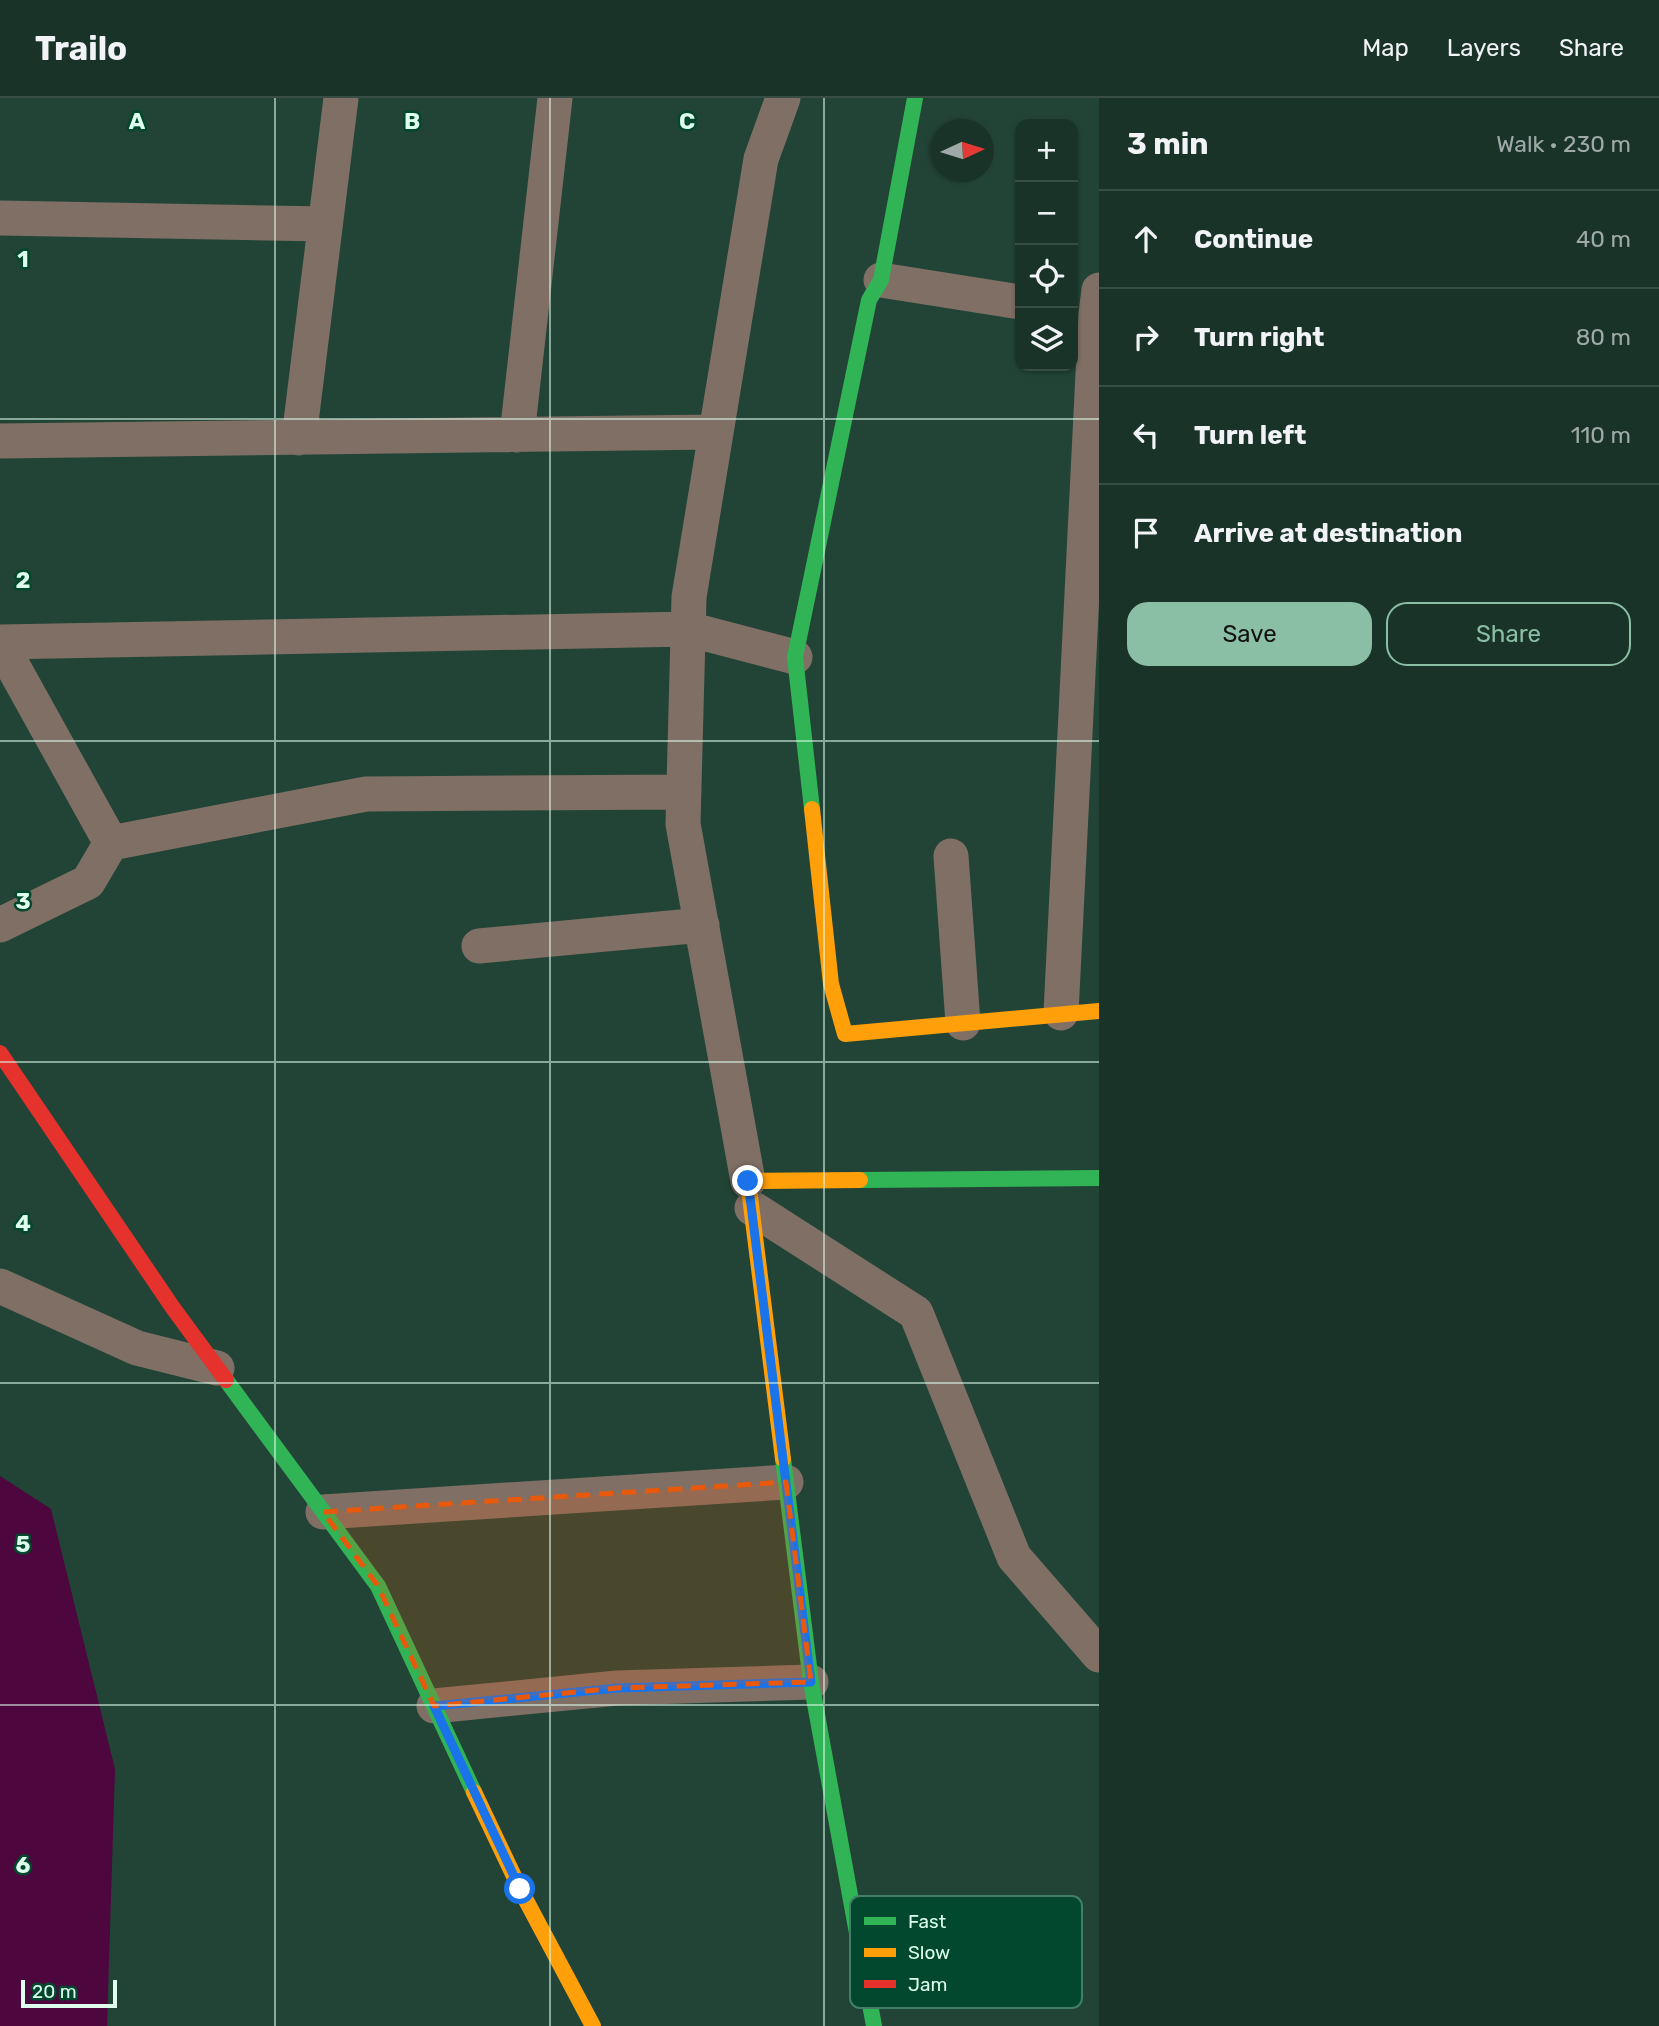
<!DOCTYPE html>
<meta charset="utf-8">
<style>
body{margin:0;font-family:Rubik,sans-serif;background:#233b30;color:#f1f3f6}
.controls{position:absolute;right:21px;top:21px;display:grid;overflow:hidden;border-radius:14px;box-shadow:0 2px 5px #0004}
.controls button{width:63px;height:63px;display:grid;place-items:center;padding:0;border:0;border-bottom:2px solid #384e45;background:#1a3328;color:#f1f3f6;font:35px sans-serif}
.compass{position:absolute;left:931px;top:21px;width:63px;height:63px;border-radius:50%;background:#1a3328;box-shadow:0 2px 5px #0004;rotate:86deg}
.scale{position:absolute;left:21px;bottom:18px;width:96px;box-sizing:border-box;padding-left:7px;border:4px solid #defdec;border-top:0;font-size:19px;line-height:24px;white-space:nowrap;color:#defdec;-webkit-text-stroke:5px #01482e;paint-order:stroke}
.stop{position:absolute;width:21px;height:21px;margin:-16px;border:5px solid #1a73e8;border-radius:50%;background:#fff}
.stop.end{background:#1a73e8;border-color:#fff;box-shadow:0 2px 7px #0008}
.list{margin:0;padding:0;list-style:none}
h2{display:flex;justify-content:space-between;align-items:center;height:91px;margin:0;padding:0 28px;font-size:30px}
h2 small{font-size:23px;font-weight:400;color:#9faaa8}
.list li{display:grid;grid-template-columns:46px 1fr auto;gap:21px;align-items:center;box-sizing:border-box;height:98px;padding:0 28px;border-top:2px solid #384e45}
.list b{display:block;font-size:26px;white-space:nowrap}
.list em{font-size:23px;font-style:normal;color:#9faaa8}
.actions{display:flex;gap:14px;padding:21px 28px}
.actions a{flex:1;padding:16px 0;border:2px solid #8abfa5;border-radius:21px;text-align:center;font-size:24px;color:#8abfa5}
.actions .main{background:#8abfa5;color:#111}
.icon{flex:none;width:38px;height:38px;fill:none;stroke:currentColor;stroke-width:2;stroke-linecap:round;stroke-linejoin:round}
.map{position:relative;flex:none;width:1099px;height:1928px;overflow:hidden}
header{display:flex;align-items:center;gap:42px;box-sizing:border-box;height:98px;padding:0 35px;background:#1a3328;border-bottom:2px solid #384e45}
header strong{font-size:33px}
nav{display:flex;gap:38px;margin-inline-start:auto;font-size:24px}
main{display:flex}
aside{flex:1;background:#1a3328}
.map>svg:first-child{display:block}
</style>
<header>
<strong>Trailo</strong>
<nav><a>Map</a><a>Layers</a><a>Share</a></nav>
</header>
<main>
<div class="map">
<svg width="1099" height="1928" viewBox="0 0 1099 1928">
<rect width="100%" height="100%" fill="#224436"/>
<path fill="#4e063e" d="M0,1378L51,1411L115,1671L107,1928H0Z"/>
<g fill="none" stroke-linecap="round" stroke-linejoin="round">
<path stroke="#806f65" stroke-width="35" d="M0,120L325,126
M881,182L1020,204
M517,337L555,0
M299,340L341,0
M0,343L716,334
M0,544L688,531L795,559
M0,545L111,745
M951,758L963,925
M0,827L88,784L111,745L366,696L684,694
M479,848L702,827
M1061,915L1096,216L1099,192
M748,1083L683,726L689,499L761,61L783,0
M752,1110L916,1215L1014,1459L1099,1557
M0,1188L137,1250L217,1270
M323,1414L786,1384
M434,1608L617,1590L811,1584"/>
<path stroke="#30b455" stroke-width="16" d="M812,711L795,559L869,202L881,182L915,0
M860,1082L1099,1080
M226,1282L378,1488L474,1694
M783,1361L811,1584L874,1928"/>
<path stroke="#ff9f0a" stroke-width="16" d="M812,711L831,886L845,936L1099,913
M783,1361L748,1083L860,1082
M474,1694L520,1791L593,1928"/>
<path stroke="#e5322d" stroke-width="16" d="M0,955L173,1210L226,1282"/>
</g>
<g fill="none" stroke-linecap="round" stroke-linejoin="round">
<path stroke="#1a73e8" stroke-width="9" d="M520,1791L434,1608L617,1590L811,1584L748,1083"/>
</g>
<path fill="#e8590c" fill-opacity="0.2" stroke="#e8590c" stroke-width="5" stroke-dasharray="14 9" stroke-linejoin="round" d="M786,1384L811,1584L617,1590L434,1608L378,1488L323,1414Z"/>
<path fill="none" stroke="#defdec" stroke-width="2" stroke-opacity="0.55" d="M275,0V1928M550,0V1928M824,0V1928M0,321H1099M0,643H1099M0,964H1099M0,1285H1099M0,1607H1099"/>
<rect x="850" y="1798" width="232" height="112" rx="10" fill="#01482e" stroke="#437e67" stroke-width="2"/>
<rect x="864" y="1819" width="32" height="8" fill="#30b455"/>
<rect x="864" y="1850" width="32" height="9" fill="#ff9f0a"/>
<rect x="864" y="1882" width="32" height="8" fill="#e5322d"/>
<g font-size="19" fill="#defdec">
<text x="908" y="1830">Fast</text>
<text x="908" y="1861">Slow</text>
<text x="908" y="1893">Jam</text>
</g>
<g font-size="23" text-anchor="middle" font-weight="bold" fill="#defdec" stroke="#01482e" stroke-width="5" stroke-linejoin="round" paint-order="stroke">
<text x="137" y="31">A</text>
<text x="412" y="31">B</text>
<text x="687" y="31">C</text>
<text x="23" y="169">1</text>
<text x="23" y="490">2</text>
<text x="23" y="811">3</text>
<text x="23" y="1133">4</text>
<text x="23" y="1454">5</text>
<text x="23" y="1775">6</text>
</g>
</svg>
<div class="controls">
<button>+</button>
<button>−</button>
<button><svg class="icon" aria-label="locate" viewBox="0 0 24 24"><circle cx="12" cy="12" r="6"/><path d="M12 2v4M12 18v4M2 12h4M18 12h4"/></svg></button>
<button><svg class="icon" aria-label="layers" viewBox="0 0 24 24"><path d="M12 4l9 5-9 5-9-5zM3 14l9 5 9-5"/></svg></button>
</div>
<svg class="compass" viewBox="-18 -18 36 36"><path d="M0-13l5 13h-10z" fill="#e53935"/><path d="M0 13l5-13h-10z" fill="#9faaa8"/></svg>
<div class="scale">20 m</div>
<div class="stop" style="left:520px;top:1791px"></div>
<div class="stop end" style="left:748px;top:1083px"></div>
</div>
<aside>
<h2>3 min<small>Walk · 230 m</small></h2>
<ul class="list">
<li><svg class="icon" aria-label="ahead" viewBox="0 0 24 24"><path d="M12 20V5M6 11l6-6 6 6"/></svg><div><b>Continue</b></div><em>40 m</em></li>
<li><svg class="icon" aria-label="right" viewBox="0 0 24 24"><path d="M7 20v-9h11M14 6l5 5-5 5"/></svg><div><b>Turn right</b></div><em>80 m</em></li>
<li><svg class="icon" aria-label="left" viewBox="0 0 24 24"><path d="M17 20v-9H6M10 6l-5 5 5 5"/></svg><div><b>Turn left</b></div><em>110 m</em></li>
<li><svg class="icon" aria-label="arrive" viewBox="0 0 24 24"><path d="M6 21V4h12l-3 4 3 4H6"/></svg><div><b>Arrive at destination</b></div></li>
</ul>
<div class="actions"><a class="main">Save</a><a>Share</a></div>
</aside>
</main>
